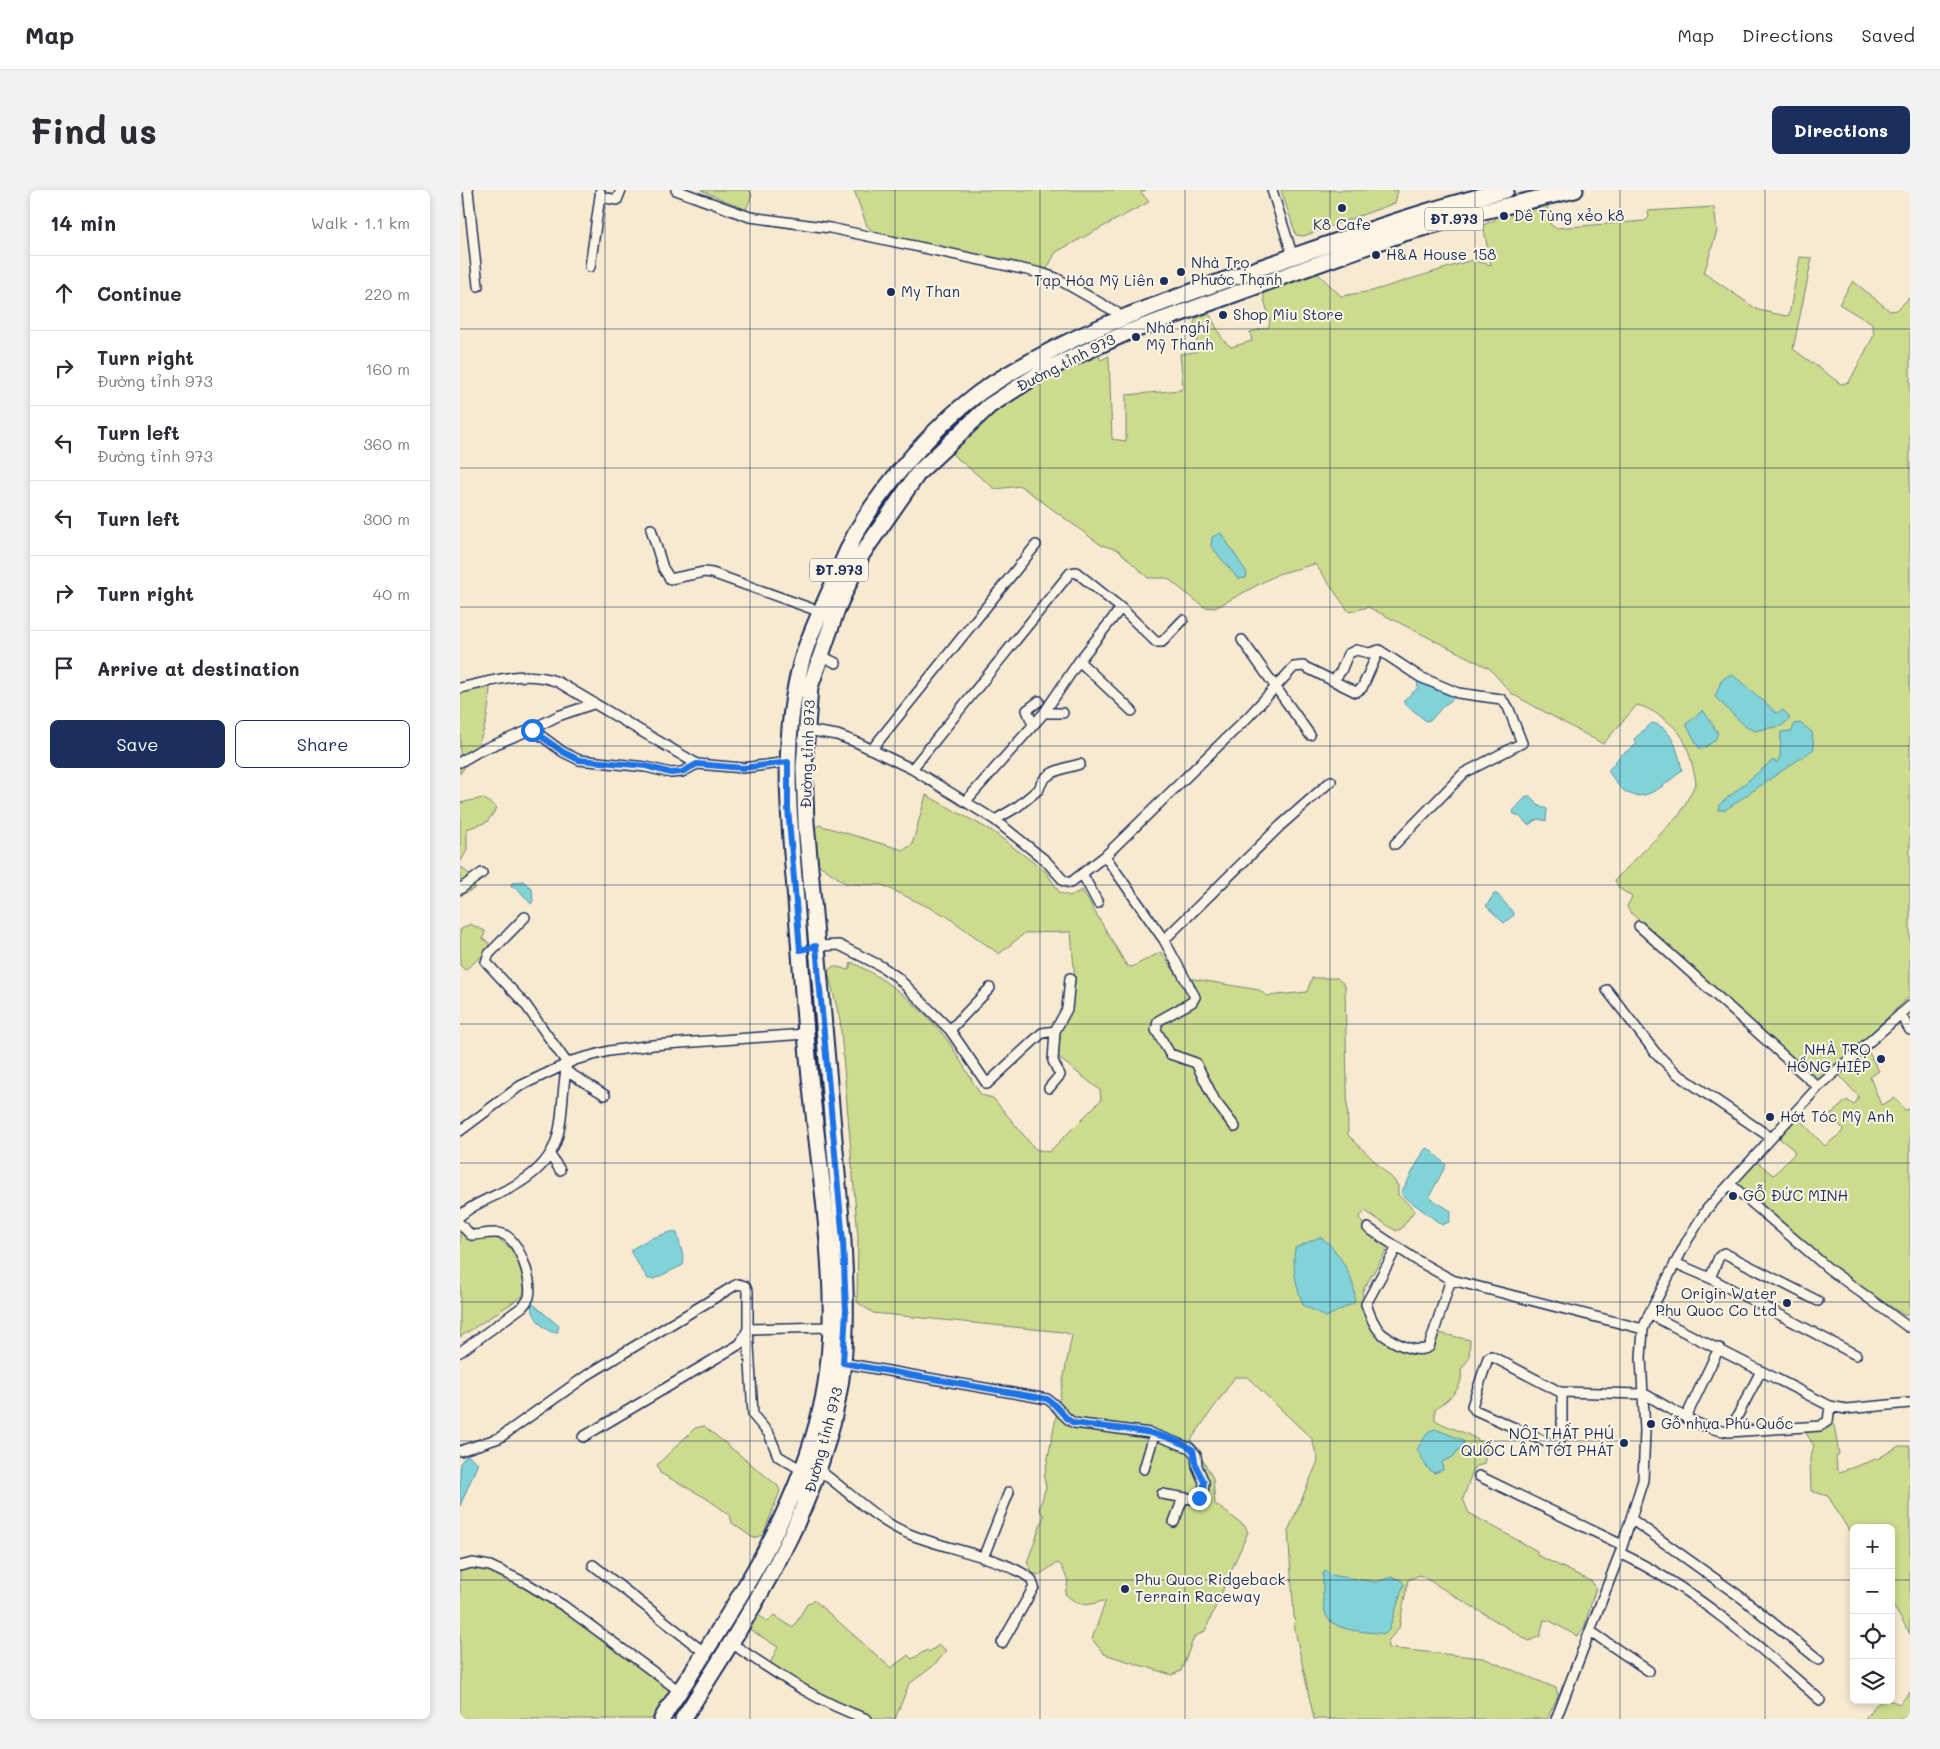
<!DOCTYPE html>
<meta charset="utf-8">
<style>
body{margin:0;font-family:Mali,sans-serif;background:#f2f2f3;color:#2b2b33}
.controls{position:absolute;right:15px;bottom:15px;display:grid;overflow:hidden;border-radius:8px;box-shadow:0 2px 8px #0003}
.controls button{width:45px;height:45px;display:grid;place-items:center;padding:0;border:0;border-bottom:1px solid #e1e1e2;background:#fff;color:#2b2b33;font:25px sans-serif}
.stop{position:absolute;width:15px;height:15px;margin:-11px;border:4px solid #1a73e8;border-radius:50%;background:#fff}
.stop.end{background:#1a73e8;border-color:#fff;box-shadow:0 1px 5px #0008}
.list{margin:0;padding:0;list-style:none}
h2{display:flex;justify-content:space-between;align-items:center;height:65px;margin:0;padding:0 20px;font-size:21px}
h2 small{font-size:16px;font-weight:400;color:#7c7c81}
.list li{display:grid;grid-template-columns:32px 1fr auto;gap:15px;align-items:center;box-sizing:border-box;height:75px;padding:0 20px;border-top:1px solid #e1e1e2}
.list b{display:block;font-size:19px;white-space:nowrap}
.list p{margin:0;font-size:16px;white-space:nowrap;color:#7c7c81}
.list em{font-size:16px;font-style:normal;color:#7c7c81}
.actions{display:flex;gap:10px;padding:15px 20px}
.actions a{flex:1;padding:11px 0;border:1px solid #1b2f5e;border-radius:8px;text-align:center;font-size:18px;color:#1b2f5e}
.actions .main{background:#1b2f5e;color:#fff}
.icon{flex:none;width:28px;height:28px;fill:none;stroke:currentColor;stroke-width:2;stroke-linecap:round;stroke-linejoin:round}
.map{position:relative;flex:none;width:1450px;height:1529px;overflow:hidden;border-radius:8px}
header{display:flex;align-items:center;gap:30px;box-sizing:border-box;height:70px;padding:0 25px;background:#fff;border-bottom:1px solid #e1e1e2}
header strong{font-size:24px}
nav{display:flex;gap:28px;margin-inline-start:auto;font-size:18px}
.intro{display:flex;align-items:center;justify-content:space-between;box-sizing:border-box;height:120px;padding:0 30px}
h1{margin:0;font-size:35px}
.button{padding:12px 22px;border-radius:8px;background:#1b2f5e;color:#fff;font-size:18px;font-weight:700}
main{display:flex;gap:30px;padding:0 30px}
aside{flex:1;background:#fff;border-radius:8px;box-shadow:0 2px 8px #0003}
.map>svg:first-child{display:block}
</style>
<header>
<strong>Map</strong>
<nav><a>Map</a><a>Directions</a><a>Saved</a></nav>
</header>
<div class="intro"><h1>Find us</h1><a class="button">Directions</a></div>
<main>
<aside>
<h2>14 min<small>Walk · 1.1 km</small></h2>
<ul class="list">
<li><svg class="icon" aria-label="ahead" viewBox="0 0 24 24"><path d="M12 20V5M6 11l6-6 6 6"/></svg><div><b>Continue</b></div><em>220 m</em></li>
<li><svg class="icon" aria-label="right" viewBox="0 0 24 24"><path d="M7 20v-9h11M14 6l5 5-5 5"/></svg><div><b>Turn right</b><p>Đường tỉnh 973</p></div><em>160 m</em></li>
<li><svg class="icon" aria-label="left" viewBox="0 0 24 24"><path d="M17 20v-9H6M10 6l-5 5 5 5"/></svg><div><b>Turn left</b><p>Đường tỉnh 973</p></div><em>360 m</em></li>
<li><svg class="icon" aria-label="left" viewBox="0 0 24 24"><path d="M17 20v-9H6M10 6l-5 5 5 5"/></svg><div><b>Turn left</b></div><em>300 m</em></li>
<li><svg class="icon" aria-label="right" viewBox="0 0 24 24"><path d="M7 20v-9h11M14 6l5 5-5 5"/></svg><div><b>Turn right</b></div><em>40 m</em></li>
<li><svg class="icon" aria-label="arrive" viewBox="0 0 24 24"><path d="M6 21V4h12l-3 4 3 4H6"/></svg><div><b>Arrive at destination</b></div></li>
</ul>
<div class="actions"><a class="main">Save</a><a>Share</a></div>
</aside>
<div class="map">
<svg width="1450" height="1529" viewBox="0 0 1450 1529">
<rect width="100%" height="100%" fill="#f8ead1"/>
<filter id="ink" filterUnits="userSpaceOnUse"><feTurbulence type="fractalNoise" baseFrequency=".02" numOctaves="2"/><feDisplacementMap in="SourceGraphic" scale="10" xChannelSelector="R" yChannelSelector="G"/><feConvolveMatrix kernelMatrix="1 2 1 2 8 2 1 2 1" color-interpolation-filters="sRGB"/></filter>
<g filter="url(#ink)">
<path fill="#cddb8e" stroke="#748576" d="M241,0H289L292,5L286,20Z
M394,0H686L681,2L689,12L596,62L587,79H579L418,45L407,36Z
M821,0H938L935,13L844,46L836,45Z
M1087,13L1090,34L1095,38L1185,31L1189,27L1188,21L1254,17L1257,41L1244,83L1298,120L1326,126L1329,125L1340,67L1352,68L1333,159L1381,194L1389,192L1414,145L1412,134L1379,114L1393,91L1430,121L1437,120L1450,107V806L1365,887L1358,890L1280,823L1169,721L1167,716L1172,707L1159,698L1155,690L1220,624L1236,593C1234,580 1228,554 1220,544C1211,532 1191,518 1177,515L1143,554L1052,504L1029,478L908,417L889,422L855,374L818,384L755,418L744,417L707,388H688L658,360L641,355L561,296L535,299L493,265L490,257L574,188L635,160L641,170L649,166L652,249L666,251V205L721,200L723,197L720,164L736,162L738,160L734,132L736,128L749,123L763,150L771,157L792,151L790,142L809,137C812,124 801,112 804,98L853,79L881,106L912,101L1012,70L1031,75L1023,35L1035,30L1036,24Z
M24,496L30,497C28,538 22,551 0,584V501Z
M466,605L532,641L586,682L600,703L610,706L622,700L667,776L672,777L701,762L721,791L728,788L799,800L807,806L847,802L852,788H877L885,795L888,945L934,990L938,996V1005L955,1020L941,1039L936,1041L905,1021L899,1028L907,1039L929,1056L902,1102C909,1143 925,1145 958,1163L979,1143L1010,1150L1009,1168L1001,1180C1004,1200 989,1208 975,1220V1230C992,1240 1013,1243 1027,1257L1024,1274L1014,1277L1003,1309L1009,1323L1077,1361V1365L1131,1391L1136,1397L1124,1438L1117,1446L1090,1431L1084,1430L1080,1446L1069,1451L960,1385L948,1390L939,1438L928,1451V1458L1023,1468L1096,1498L1098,1506L1087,1529H854L835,1440L828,1341L858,1271L852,1249L787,1187H775L731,1250L753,1288L755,1314L785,1336L788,1342L745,1441L734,1447L721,1481L712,1485L644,1464L632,1449L646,1410C627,1416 621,1418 605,1404L608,1391L601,1375L597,1373L579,1385L572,1383L567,1372L584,1326L579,1319L586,1297L584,1288L612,1145L603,1142L413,1123L397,1112L398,1047L383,865L380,830L368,782L373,776L389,780L391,772C429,790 464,819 489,852C500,869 510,888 521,905L533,908L575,959L589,962L641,910L640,900L600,869L595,861L602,830L610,820L615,791L611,742L565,743L539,764L485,725L422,695L387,694L359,675L353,640L359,635L443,660L452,655Z
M23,608L37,618L27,632L7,639V660L0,673V613Z
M0,676L9,684L15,698L0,706Z
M10,734L25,741L23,749L29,753L28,761L5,780L0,775V740Z
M1408,861L1419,881L1410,887L1421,915L1435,908L1445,920L1450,919V1125H1444L1370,1078L1274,992L1296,971L1313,985L1315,984L1334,964V960L1320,949L1319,945L1333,928L1337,927L1365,956L1382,942L1383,939L1371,924L1387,910L1394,915L1399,907L1379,885L1380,882L1403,862Z
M0,1042H4L11,1051C18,1050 28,1046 35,1048C57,1056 66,1084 64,1105L0,1147Z
M1370,1232L1374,1235L1379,1264L1376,1267L1377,1279L1380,1282L1419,1268L1439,1256H1450V1444L1431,1412V1338H1394V1349L1368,1306L1351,1301L1350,1268L1354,1256L1346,1243Z
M244,1236L318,1296L320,1301L303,1345L293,1348L272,1333L270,1325L246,1308L200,1283L197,1275L235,1238Z
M7,1378L30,1379L65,1396L102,1419L206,1495L209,1502L192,1529H0V1380Z
M354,1410L431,1478L448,1465L452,1469L467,1460L469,1462L479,1455L487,1461L472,1477L449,1494L435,1529H413L345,1497L312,1477L311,1471L318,1457L286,1437L294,1422L308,1432L314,1425L333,1438L347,1414Z
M1450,1502V1529H1405C1414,1515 1422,1505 1439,1514Z"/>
<path fill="#82d3d8" stroke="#5991a7" d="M761,343L787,383L786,388L778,389L751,356L752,347Z
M1269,485H1273C1287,498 1304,510 1316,523L1323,520L1329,526V530L1321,536L1294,541L1286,537L1255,507L1261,491Z
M957,490H961L996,507L983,516L971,530L966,531L944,513V510L958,498Z
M1243,520L1258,543L1255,550L1243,559L1239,558L1226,534Z
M1192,533C1212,536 1219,564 1222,580C1210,591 1187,612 1170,604C1160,601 1154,589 1148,581L1160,566L1177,554L1174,549Z
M1340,533L1352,542L1354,559L1265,620H1258L1259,615L1313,570L1317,573L1320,566L1321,542L1332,541L1334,534Z
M1067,606H1070L1079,616L1087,619L1086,631L1078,629L1068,635L1059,626L1054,624L1053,621Z
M63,691L72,699L73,711L71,714L58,699L51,697L52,693Z
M1034,704H1037L1054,723V725L1044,733L1026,716Z
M968,958L986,975L970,1005V1008L991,1021L989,1032L982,1035L942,1005V1001L965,959Z
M214,1041L217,1043L224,1070L223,1075L194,1089H188L171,1063L172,1059L189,1049Z
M860,1047C876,1055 900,1096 894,1113L866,1127L843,1115C836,1097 832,1077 835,1058Z
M73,1114L99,1136L97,1143C84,1142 74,1128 71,1116Z
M975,1239L1003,1250L1004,1253L993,1267L982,1272L983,1280L974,1283L967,1278L957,1259L969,1241Z
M7,1265L18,1273L0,1316V1273Z
M866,1381L870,1385L916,1392L932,1387L941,1390L944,1394L929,1440L925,1444C908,1441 870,1443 865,1422C862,1410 863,1395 863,1383Z"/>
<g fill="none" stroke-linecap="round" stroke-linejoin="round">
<defs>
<path id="street" d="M8,0L18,96
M216,0L290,27L370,38L581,83L596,88L656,122L660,128
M812,0L833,67
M140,2L142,7L157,10L161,0
M130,77L140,6
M191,339L203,378L210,389L244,382L252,383L361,422
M782,450L850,545
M360,465L376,473
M619,471L672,521
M873,491L881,481L888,464L896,460L909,463L919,460L960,487L998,503L1041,509L1048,517L1062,553L1004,583L935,654
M0,498C33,491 65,479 98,492L237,574L283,578L328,572
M584,523H603
M573,535L567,520L579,511
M72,539L103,562L119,570L186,577L211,583L222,582L237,574
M346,540L377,545L396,552L452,579L535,630L586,671L604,691L610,693L645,666L789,526L834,477L843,476L896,502L902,498L919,460
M412,559L576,355
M0,572L19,561L72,539L98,526L133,514
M452,579L610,383L616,382L661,418L696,452H702L723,430
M506,611L584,523L619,471L661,418
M535,630L557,617L579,599C584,581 603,579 620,574
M645,666L704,750L820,636L871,591
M623,685L638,713
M0,699L22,683
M1179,736L1358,897
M704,750L735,807L732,812L698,831L696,840L710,864L736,873L755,911L775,937
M356,756L379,755L421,776L437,787L490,840L527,894L582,843L595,841
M1147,800L1195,862L1216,883L1310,947
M1440,824L1450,840
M490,840L530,798
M106,881L145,905
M589,898L600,885L593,871L595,841L607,819L610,788
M0,941L60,896L115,870L149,861L193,855L346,844
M90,965L100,980
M1270,994L1369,1079L1448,1137
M0,1026C15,1012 37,1006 54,996C112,964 97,927 107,873L65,814L26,772L29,764L65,727
M0,1034L11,1045C22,1045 32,1041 43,1044C59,1050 73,1091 69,1107C68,1111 65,1114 62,1117L0,1162
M908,1038L958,1071L992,1090L1183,1139
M937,1057L906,1114C909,1123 914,1136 921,1143C932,1152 956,1165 969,1157L991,1089
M1215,1073L1250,1088L1396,1165
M1250,1088L1259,1067L1264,1063L1358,1111
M1189,1124L1370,1216L1386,1219L1450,1213
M383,1173L587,1209C598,1215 602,1227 614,1233L690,1243L730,1258L736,1265L737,1276L744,1292L743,1305L732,1309L702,1304
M1181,1202C1209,1217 1237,1239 1269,1242L1360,1236L1368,1231L1370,1216
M1102,1203V1239L1099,1255L1095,1256L1015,1220L1012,1216L1028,1168L1031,1166L1100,1202L1182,1204
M1226,1227L1259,1158
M1269,1242L1301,1181
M0,1261L39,1248L129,1184L274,1096L278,1094L285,1096L288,1101V1139L280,1154L123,1247
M357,1279C387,1299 413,1329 447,1343C483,1359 541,1366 571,1389L574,1397L542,1453
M684,1279L694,1245
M342,1280L318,1266L309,1244L293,1225L288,1139L371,1137
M1019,1286L1162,1355
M1171,1329L1282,1408L1359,1470
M714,1332L723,1308
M1160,1363C1235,1399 1298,1455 1360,1510
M523,1368L549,1302
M133,1375L245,1463
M0,1376L12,1373L30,1376L66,1393L104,1416L218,1500
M1130,1441L1189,1481
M271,1453C316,1483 355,1511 407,1529
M1096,1529L1160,1363L1183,1290L1185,1241L1181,1168L1183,1139L1189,1124L1228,1049L1247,1019L1358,897L1450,816"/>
<path id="primary" d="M202,1529C215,1506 231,1485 245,1462C293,1387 341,1306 361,1219C377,1150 371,1078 364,1009C357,949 349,890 345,830C342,790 339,750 336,710C329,631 320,548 342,470C348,448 359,426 368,405C378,384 386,361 397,341C422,297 474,237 515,206C533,192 555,180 575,169C642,132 715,108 788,82C873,53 958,21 1046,0
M223,1529C292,1420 370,1304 383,1172C387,1132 385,1092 383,1051L346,633L344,577L350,497L377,419L402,364L459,282L529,216L585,180L666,143L944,43L1024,21L1115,0"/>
</defs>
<use href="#street" stroke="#1b2f5e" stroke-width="12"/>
<use href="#primary" stroke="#1b2f5e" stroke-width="19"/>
<use href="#street" stroke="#fcf5e5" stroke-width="9"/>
<use href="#primary" stroke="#fcf5e5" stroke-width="15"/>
</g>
</g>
<g fill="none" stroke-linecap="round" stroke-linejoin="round" filter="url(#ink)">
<path stroke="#1a73e8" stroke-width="6" d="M72,540L103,562L119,570L186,576L211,583L222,582L237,574L283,578L328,572V618L340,760L356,756L383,1051L386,1120L383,1173L587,1209C598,1215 602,1227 614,1233C650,1239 704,1238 733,1260L736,1276L744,1292L743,1305L739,1308"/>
</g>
<path fill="none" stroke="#1b2f5e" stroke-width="1" stroke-opacity="0.55" d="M145,0V1529M290,0V1529M435,0V1529M580,0V1529M725,0V1529M870,0V1529M1015,0V1529M1160,0V1529M1305,0V1529M0,139H1450M0,278H1450M0,417H1450M0,556H1450M0,695H1450M0,834H1450M0,973H1450M0,1112H1450M0,1251H1450M0,1390H1394M1431,1390H1450"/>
<g fill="#1b2f5e" stroke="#fcf5e5" stroke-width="2">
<circle cx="882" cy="18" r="5"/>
<circle cx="1044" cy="26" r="5"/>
<circle cx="916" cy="65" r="5"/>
<circle cx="721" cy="82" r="5"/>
<circle cx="704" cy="91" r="5"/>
<circle cx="431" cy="102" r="5"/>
<circle cx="763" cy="125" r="5"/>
<circle cx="676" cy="147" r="5"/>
<circle cx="1421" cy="869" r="5"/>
<circle cx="1310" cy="927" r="5"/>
<circle cx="1273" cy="1006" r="5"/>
<circle cx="1327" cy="1113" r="5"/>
<circle cx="1191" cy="1234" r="5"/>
<circle cx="1164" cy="1253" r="5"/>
<circle cx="665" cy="1399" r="5"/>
</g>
<g text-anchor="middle" stroke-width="4" stroke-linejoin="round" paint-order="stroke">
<g fill="#fcf5e5" stroke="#5e6a86" stroke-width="1">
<rect x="965" y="17.5" width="58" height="23" rx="4"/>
<rect x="350" y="368.5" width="58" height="23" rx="4"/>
</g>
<g font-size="14" font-weight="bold" fill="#1b2f5e">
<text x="994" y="34">ĐT.973</text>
<text x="379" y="385">ĐT.973</text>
</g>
<g font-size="15" fill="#1b2f5e" stroke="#fcf5e5" text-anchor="start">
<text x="1054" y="31">Dê Tùng xẻo k8</text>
<text x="882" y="40" text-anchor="middle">K8 Cafe</text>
<text x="926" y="70">H&amp;A House 158</text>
<text x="731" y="78">Nhà Trọ<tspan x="731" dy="17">Phước Thạnh</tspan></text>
<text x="694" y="96" text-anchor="end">Tạp Hóa Mỹ Liên</text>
<text x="441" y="107">My Than</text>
<text x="773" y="130">Shop Miu Store</text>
<text x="686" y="143">Nhà nghỉ<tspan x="686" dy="17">Mỹ Thanh</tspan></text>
<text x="1411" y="865" text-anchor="end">NHÀ TRỌ<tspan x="1411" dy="17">HỒNG HIỆP</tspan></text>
<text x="1320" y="932">Hớt Tóc Mỹ Anh</text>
<text x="1283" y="1011">GỖ ĐỨC MINH</text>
<text x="1317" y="1109" text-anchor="end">Origin Water<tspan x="1317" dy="17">Phu Quoc Co Ltd</tspan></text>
<text x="1201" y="1239">Gỗ nhựa Phú Quốc</text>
<text x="1154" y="1249" text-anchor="end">NỘI THẤT PHÚ<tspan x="1154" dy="17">QUỐC LÂM TỚI PHÁT</tspan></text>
<text x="675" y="1395">Phu Quoc Ridgeback<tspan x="675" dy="17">Terrain Raceway</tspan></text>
</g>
<g font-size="15" fill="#1b2f5e" stroke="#fcf5e5">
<text transform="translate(606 173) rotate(-27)" y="5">Đường tỉnh 973</text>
<text transform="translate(348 564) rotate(-88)" y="5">Đường tỉnh 973</text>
<text transform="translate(364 1250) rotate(-75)" y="5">Đường tỉnh 973</text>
</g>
</g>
</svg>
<div class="controls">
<button>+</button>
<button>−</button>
<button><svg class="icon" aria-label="locate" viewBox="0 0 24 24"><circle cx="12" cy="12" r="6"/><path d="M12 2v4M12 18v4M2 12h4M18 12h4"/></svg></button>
<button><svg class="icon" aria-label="layers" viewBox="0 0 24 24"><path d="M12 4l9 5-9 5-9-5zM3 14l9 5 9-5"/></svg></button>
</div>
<div class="stop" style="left:72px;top:540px"></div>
<div class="stop end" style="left:739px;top:1308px"></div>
</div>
</main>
